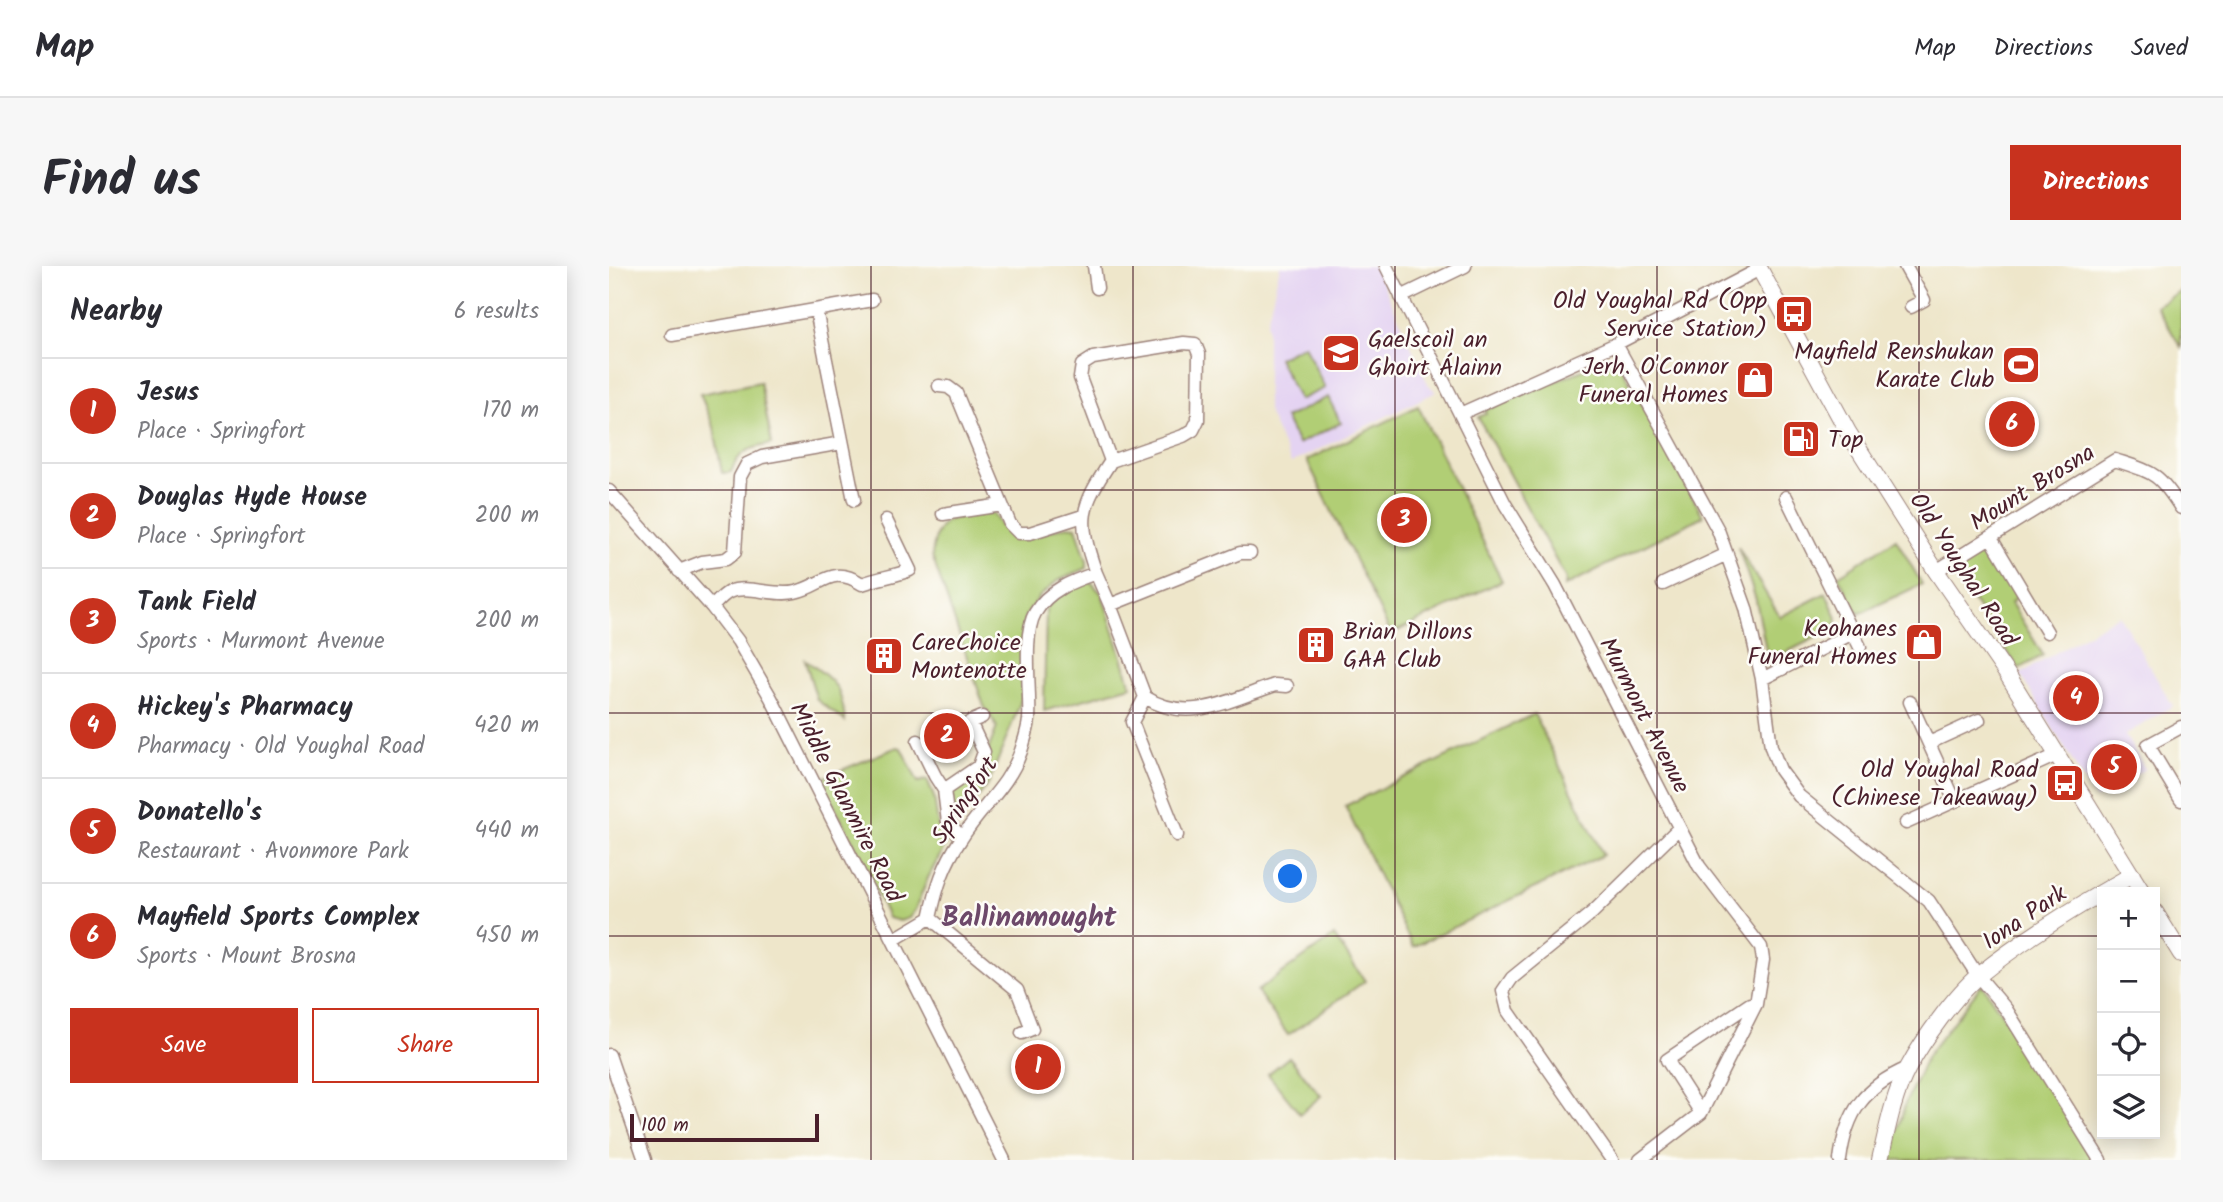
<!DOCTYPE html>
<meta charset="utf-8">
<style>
body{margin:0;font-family:Kalam,sans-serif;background:#f7f7f7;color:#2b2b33}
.controls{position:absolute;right:21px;bottom:21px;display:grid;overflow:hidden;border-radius:0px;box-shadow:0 4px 18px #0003}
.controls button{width:63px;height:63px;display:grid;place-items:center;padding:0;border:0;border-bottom:2px solid #e1e1e2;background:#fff;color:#2b2b33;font:35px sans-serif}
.scale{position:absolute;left:21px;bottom:18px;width:189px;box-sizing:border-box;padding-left:7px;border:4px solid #4a1f2b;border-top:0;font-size:19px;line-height:24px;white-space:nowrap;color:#4a1f2b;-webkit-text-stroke:5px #fdfcf7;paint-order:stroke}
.you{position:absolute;left:682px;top:611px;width:24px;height:24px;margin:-18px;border:5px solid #fff;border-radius:50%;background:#1a73e8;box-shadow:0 0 0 10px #1a73e833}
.badge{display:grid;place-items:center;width:46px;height:46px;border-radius:50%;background:#c8321e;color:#fff;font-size:23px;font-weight:700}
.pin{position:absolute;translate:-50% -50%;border:4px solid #fff;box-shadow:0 2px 7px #0006}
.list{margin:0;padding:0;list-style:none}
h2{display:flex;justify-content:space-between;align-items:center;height:91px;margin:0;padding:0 28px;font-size:30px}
h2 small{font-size:23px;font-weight:400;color:#7c7c81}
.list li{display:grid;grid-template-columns:46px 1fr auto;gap:21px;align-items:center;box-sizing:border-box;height:105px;padding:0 28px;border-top:2px solid #e1e1e2}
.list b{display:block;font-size:26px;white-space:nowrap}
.list p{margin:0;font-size:23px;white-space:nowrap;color:#7c7c81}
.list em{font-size:23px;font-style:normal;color:#7c7c81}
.actions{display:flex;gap:14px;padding:21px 28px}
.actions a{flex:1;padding:16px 0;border:2px solid #c8321e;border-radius:0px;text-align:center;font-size:24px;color:#c8321e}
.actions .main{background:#c8321e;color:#fff}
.icon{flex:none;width:38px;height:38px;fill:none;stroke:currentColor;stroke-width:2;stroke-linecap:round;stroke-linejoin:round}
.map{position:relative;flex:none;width:1572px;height:894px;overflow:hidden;border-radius:0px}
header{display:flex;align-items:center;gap:42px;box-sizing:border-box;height:98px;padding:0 35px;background:#fff;border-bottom:2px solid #e1e1e2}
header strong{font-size:33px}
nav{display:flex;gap:38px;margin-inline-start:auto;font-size:24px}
.intro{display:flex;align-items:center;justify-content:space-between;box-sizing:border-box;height:168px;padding:0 42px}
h1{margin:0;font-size:49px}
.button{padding:18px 32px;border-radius:0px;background:#c8321e;color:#fff;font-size:24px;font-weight:700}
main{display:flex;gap:42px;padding:0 42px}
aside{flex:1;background:#fff;border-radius:0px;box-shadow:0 4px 18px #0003}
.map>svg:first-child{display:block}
</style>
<header>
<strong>Map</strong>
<nav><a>Map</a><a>Directions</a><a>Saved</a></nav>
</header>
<div class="intro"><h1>Find us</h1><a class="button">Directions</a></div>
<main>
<aside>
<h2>Nearby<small>6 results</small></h2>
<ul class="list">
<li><span class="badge">1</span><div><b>Jesus</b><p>Place · Springfort</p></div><em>170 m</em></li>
<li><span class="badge">2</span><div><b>Douglas Hyde House</b><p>Place · Springfort</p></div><em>200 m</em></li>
<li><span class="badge">3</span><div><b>Tank Field</b><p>Sports · Murmont Avenue</p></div><em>200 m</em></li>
<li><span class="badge">4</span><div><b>Hickey's Pharmacy</b><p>Pharmacy · Old Youghal Road</p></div><em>420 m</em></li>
<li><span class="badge">5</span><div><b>Donatello's</b><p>Restaurant · Avonmore Park</p></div><em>440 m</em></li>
<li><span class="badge">6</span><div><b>Mayfield Sports Complex</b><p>Sports · Mount Brosna</p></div><em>450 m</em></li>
</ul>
<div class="actions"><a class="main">Save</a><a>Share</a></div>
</aside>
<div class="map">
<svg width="1572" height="894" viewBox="0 0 1572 894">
<rect width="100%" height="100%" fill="#fdfcf7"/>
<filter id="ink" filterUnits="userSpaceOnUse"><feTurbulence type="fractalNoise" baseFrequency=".0143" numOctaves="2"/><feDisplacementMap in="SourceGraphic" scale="14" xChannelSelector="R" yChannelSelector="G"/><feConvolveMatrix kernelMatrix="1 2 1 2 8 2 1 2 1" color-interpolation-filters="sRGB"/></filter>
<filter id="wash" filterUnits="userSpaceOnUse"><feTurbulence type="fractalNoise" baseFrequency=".00686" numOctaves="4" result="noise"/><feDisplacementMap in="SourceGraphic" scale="28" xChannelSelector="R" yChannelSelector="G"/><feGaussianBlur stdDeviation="1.57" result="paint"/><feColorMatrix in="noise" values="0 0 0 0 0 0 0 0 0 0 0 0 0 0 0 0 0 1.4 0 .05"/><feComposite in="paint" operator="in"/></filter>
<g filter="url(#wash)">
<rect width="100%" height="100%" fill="#eee6ca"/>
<path fill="#e4d3f2" d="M671,0H766L819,118L827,126L682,197L658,144V56Z
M1510,349L1564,440L1516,469L1536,503L1486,533L1411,408Z"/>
<path fill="#b1ce75" stroke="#7e7650" stroke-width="2" d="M1572,24V81L1547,40Z
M695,79L716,122L690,134L669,92Z
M1003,92L1008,93L1094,250L956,320L957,313L869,151L877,148L876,144Z
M151,116L163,178C141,182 130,184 122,206L113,207L105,161L91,128Z
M719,131L732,157L689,178L676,152Z
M809,140L893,315L782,368L698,194Z
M383,246L392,260L413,273L458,260L467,261L478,295V302L448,315L430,331L416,351L412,383L413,432L380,517L360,543L351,550L345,545L342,531L350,517L371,505L388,461L375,440L323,290C328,245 345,253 383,246Z
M1287,273L1313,318L1250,348L1229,310Z
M1129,281L1171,351L1217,327L1228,352L1226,362L1168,391L1157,384L1147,334Z
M1374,284L1384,287L1410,329L1402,337L1434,389L1410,403L1352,317C1349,298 1357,290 1374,284Z
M480,314L493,328L522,420L435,445L437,342L446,330Z
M196,394C226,416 232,418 236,455L208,434Z
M925,448L994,589L804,681L736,540Z
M288,481L292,482L309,516L318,514L325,531L329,559L337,578L319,612L306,644L300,652L291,655L279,652L249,585L211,513Z
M725,670L756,715L679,769L648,725Z
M1373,718L1468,863L1484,894H1281L1296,838L1318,790Z
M680,791L712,830L691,848L659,808Z"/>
</g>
<g filter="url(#ink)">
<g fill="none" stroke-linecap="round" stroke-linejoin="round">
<defs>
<path id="minor" d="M485,0L488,22
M777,0L896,238L946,319L1090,600L1152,681L1154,694L1147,738L1092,847L1031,894
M1296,0L1315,34L1302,41
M792,31L856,0
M207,44L245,234
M63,69L263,34
M575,77L586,78L590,88L589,154L584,164L574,170L502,195L471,112L473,99L484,92Z
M1007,78L1109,264L1137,342L1153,413L1162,481L1171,504L1190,530L1320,635L1369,710L1397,743L1491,894
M330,120L339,121L347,127L401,258L410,267H421L474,250
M851,148L1007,78L1151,3
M0,225L103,341L129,375L162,432L395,894
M1177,231L1251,381
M334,248L393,239
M1382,272L1438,366
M70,305L93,296L117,293L126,286L131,211L138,198L153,191L233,177
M1327,305L1506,194C1545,207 1549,206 1572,242
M487,307L501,339L631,287H641
M1054,318L1118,288
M501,339L536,431C579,459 623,433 666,419L678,420
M103,341C108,336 114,329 120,326C138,318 166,331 186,326C214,320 222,298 253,318C269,312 286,310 301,304L277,254
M1153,413L1244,367
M536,431L523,456L568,569
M1301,436L1346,535
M1572,461L1539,479L1572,534
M309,475L326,510L335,524L339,556L352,571
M1320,477L1370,454
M335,524L370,500L375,486L361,456L373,451
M1297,557L1448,489
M321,652L408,724L423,763L413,767
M284,674L321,652C328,620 334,600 352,573C371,542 400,520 412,485C415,475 419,464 420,454C422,427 413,369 426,347C439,324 464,315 487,307C468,253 471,242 502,195
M0,789L36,894
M1092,847L1058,794L1141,738H1147
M1003,894L899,745L894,725L903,712L984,646L1070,562
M1231,894C1237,846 1255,821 1299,802"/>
<path id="tertiary" d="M1149,0L1239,166L1327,305L1400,411L1533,626
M1546,646L1572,688
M1271,894C1278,864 1284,830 1299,802C1314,774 1346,729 1370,709C1417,671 1470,639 1523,609"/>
</defs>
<use href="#minor" stroke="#9c827a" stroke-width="15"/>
<use href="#tertiary" stroke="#9c827a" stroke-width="18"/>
<use href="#minor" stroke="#fff" stroke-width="12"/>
<use href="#tertiary" stroke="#fff" stroke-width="16"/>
</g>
</g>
<path fill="none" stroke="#4a1f2b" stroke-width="2" stroke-opacity="0.55" d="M262,0V894M524,0V894M786,0V894M1048,0V894M1310,0V894M0,224H1572M0,447H1572M0,670H1493M1546,670H1572"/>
<defs>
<symbol id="bus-square" viewBox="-11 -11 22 22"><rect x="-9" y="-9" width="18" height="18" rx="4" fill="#c8321e" stroke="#fdfcf7"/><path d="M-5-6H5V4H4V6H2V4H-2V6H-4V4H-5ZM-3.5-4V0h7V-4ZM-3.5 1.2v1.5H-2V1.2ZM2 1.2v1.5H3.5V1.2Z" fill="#fff"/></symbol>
<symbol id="school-square" viewBox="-11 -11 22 22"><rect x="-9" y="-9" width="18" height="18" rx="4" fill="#c8321e" stroke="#fdfcf7"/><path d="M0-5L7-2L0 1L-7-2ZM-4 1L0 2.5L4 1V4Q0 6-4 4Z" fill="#fff"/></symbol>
<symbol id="stadium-square" viewBox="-11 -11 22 22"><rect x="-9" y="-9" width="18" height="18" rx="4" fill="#c8321e" stroke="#fdfcf7"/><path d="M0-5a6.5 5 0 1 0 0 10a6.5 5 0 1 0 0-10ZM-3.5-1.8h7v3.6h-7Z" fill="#fff"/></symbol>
<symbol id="shop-square" viewBox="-11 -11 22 22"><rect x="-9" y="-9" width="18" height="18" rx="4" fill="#c8321e" stroke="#fdfcf7"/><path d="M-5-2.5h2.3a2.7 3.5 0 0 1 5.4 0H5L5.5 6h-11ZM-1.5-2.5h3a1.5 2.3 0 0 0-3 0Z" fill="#fff"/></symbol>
<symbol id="fuel-square" viewBox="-11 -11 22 22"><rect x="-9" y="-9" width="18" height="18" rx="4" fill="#c8321e" stroke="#fdfcf7"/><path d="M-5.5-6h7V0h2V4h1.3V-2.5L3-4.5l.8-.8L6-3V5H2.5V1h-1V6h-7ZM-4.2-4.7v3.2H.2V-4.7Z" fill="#fff"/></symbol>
<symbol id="building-square" viewBox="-11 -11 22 22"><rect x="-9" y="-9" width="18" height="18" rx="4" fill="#c8321e" stroke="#fdfcf7"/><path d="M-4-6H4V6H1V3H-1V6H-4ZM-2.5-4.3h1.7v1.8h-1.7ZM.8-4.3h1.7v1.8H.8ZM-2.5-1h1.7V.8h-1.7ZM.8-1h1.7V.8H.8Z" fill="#fff"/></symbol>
</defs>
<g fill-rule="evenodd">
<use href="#bus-square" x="1163" y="26" width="44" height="44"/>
<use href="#school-square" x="710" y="65" width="44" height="44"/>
<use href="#stadium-square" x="1390" y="77" width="44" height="44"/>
<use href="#shop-square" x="1124" y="92" width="44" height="44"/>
<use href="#fuel-square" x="1170" y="151" width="44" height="44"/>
<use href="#shop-square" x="1293" y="354" width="44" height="44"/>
<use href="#building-square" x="685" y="357" width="44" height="44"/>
<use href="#building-square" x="253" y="368" width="44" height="44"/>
<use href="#bus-square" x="1434" y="495" width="44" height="44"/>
</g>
<g text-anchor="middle" stroke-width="5" stroke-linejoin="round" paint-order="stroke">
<g font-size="24" fill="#4a1f2b" stroke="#fdfcf7" text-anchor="end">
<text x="1158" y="42">Old Youghal Rd (Opp<tspan x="1158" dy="28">Service Station)</tspan></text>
<text x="759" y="81" text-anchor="start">Gaelscoil an<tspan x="759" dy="28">Ghoirt Álainn</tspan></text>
<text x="1385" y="93">Mayfield Renshukan<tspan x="1385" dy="28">Karate Club</tspan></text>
<text x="1119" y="108">Jerh. O'Connor<tspan x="1119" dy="28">Funeral Homes</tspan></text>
<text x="1219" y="181" text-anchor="start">Top</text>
<text x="1288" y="370">Keohanes<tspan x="1288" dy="28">Funeral Homes</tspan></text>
<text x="734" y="373" text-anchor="start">Brian Dillons<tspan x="734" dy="28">GAA Club</tspan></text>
<text x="302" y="384" text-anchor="start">CareChoice<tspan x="302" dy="28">Montenotte</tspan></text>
<text x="1429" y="511">Old Youghal Road<tspan x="1429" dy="28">(Chinese Takeaway)</tspan></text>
</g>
<g font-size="24" fill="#4a1f2b" stroke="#fdfcf7">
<text transform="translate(1423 221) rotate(-32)" y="8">Mount Brosna</text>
<text transform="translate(1355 303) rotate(57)" y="8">Old Youghal Road</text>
<text transform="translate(1036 449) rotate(63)" y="8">Murmont Avenue</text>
<text transform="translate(355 534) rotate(-56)" y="8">Springfort</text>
<text transform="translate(238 536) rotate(63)" y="8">Middle Glanmire Road</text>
<text transform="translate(1415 651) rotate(-34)" y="8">Iona Park</text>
</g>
<g font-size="28" font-weight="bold" fill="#6d496a" stroke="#fdfcf7">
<text x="420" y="660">Ballinamought</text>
</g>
</g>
</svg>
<div class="controls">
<button>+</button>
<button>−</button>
<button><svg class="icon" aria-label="locate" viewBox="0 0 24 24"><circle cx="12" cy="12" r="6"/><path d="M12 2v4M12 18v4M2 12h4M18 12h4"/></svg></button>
<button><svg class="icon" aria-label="layers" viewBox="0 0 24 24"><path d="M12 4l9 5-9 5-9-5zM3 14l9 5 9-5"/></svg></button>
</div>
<div class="scale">100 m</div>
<div class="you"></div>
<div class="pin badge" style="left:429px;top:801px">1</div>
<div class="pin badge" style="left:338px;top:470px">2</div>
<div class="pin badge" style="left:795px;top:254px">3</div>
<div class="pin badge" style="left:1467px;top:432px">4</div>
<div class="pin badge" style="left:1505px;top:501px">5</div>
<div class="pin badge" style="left:1403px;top:158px">6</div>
</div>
</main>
